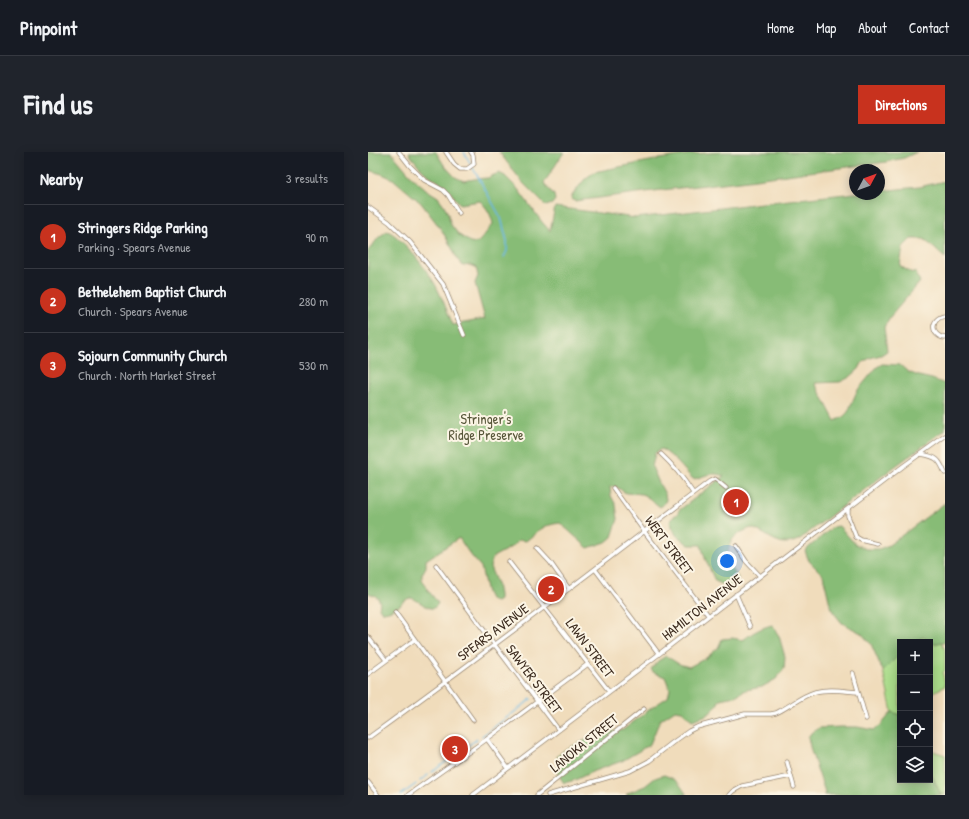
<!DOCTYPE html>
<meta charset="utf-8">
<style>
body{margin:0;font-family:"Patrick Hand",sans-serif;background:#20242c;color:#f1f3f6}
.controls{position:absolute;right:12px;bottom:12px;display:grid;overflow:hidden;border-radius:0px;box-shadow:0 2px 10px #0003}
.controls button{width:36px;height:36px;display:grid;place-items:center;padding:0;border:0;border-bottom:1px solid #363941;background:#171b24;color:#f1f3f6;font:20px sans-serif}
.compass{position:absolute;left:481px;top:12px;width:36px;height:36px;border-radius:50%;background:#171b24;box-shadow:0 2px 10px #0003;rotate:49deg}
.you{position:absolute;left:359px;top:409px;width:14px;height:14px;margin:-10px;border:3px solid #fff;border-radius:50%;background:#1a73e8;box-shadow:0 0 0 6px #1a73e833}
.badge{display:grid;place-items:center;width:26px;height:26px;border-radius:50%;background:#c8321e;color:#fff;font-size:13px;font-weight:700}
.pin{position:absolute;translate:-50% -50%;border:2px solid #fff;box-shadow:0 1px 4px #0006}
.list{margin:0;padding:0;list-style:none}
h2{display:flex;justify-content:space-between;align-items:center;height:52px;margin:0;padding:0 16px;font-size:17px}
h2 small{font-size:13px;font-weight:400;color:#9ea1a6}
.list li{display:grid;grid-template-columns:26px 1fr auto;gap:12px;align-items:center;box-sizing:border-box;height:64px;padding:0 16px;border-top:1px solid #363941}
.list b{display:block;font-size:15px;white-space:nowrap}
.list p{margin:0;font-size:13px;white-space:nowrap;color:#9ea1a6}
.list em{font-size:13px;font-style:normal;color:#9ea1a6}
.icon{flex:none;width:22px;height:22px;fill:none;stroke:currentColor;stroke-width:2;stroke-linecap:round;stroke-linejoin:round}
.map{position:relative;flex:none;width:577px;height:643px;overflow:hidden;border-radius:0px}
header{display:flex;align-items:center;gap:24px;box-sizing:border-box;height:56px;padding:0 20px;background:#171b24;border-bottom:1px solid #363941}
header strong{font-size:19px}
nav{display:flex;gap:22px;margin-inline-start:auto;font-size:14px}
.intro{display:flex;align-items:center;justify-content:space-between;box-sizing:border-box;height:96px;padding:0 24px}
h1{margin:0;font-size:28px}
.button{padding:10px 18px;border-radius:0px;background:#c8321e;color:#fff;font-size:14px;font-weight:700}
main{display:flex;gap:24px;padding:0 24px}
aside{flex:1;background:#171b24;border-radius:0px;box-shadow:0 2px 10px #0003}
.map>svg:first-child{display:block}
</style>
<header>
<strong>Pinpoint</strong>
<nav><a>Home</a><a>Map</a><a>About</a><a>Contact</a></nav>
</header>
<div class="intro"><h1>Find us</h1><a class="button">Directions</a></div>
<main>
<aside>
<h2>Nearby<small>3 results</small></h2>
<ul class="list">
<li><span class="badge">1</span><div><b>Stringers Ridge Parking</b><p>Parking · Spears Avenue</p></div><em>90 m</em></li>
<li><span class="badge">2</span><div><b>Bethelehem Baptist Church</b><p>Church · Spears Avenue</p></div><em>280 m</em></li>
<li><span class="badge">3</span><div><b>Sojourn Community Church</b><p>Church · North Market Street</p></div><em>530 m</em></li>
</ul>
</aside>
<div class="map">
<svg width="577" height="643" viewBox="0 0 577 643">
<rect width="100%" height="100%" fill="#fcf5e5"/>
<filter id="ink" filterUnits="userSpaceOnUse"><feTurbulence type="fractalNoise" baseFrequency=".025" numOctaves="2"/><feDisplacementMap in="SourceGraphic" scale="8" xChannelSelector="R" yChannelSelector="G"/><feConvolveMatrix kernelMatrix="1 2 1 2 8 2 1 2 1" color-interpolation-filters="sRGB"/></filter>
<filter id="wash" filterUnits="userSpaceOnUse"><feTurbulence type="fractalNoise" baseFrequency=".012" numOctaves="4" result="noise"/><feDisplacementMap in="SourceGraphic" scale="16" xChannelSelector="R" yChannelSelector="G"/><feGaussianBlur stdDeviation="0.9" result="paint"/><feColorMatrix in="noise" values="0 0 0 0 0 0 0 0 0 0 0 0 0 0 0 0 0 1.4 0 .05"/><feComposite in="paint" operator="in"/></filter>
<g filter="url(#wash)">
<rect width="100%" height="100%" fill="#f0dcbb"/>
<path fill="#aadc8a" stroke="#728354" d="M554,485L563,488L566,492L573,490L577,498V518L575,521C575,526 577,529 577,534L562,542V490H546Z
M532,502V563L524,560L515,519Z
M562,598L577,603V643H573L562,619Z"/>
<path fill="#87bc76" stroke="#61734a" d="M0,0H23L44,25L59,38L70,45L76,53L80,62L83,73L91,83L102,90L109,91L114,86L125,72C123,62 119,56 112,49L92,52L77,34L56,20L42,3L41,0H68L76,13L87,25L96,29L106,27L120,26L126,23L131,21L137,24L149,36L174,70L182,79L187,55L268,66L394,51L487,41L511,42V39L551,35L577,29V106L556,87H543L535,95L532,114L542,120L548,121L552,130L522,165L516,175L519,199L513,203L502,206L494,211L491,217L482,225L472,230L447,231L467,269L475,265L480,260L489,239L509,215L514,212L532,213L540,220L551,224L564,227L577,232V278L522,318L432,387C428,389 423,391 419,391C407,392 395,379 383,376C363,384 362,388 358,408L370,426L369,432L358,434L347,429L337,406L333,393H321L308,383L302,370L306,364L311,361L310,359L356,324C350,322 345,321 339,323C332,325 332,326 325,327C314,316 306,304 293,297L287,301L284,315L291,331L297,342L298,348L295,353L292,355C287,351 281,346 276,343C270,340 262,343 256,340C251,337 249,333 242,335L243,344L248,353L250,367L244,385L238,390L220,396L192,371C174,373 171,379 158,389L151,388L145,394L125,405L122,415L129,432L131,443V448L128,450L122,447L119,441L113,415L101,401L91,386L58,408V415L54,422V427L59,437L70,451C64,465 51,446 42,446C38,447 35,450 32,453C26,457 20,460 14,460L11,456C14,447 8,443 0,441V99L11,85L19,79C33,83 63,123 69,136C75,148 80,161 85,173L117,167L107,131L110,124L108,115L102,113L95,114L89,107L85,98L73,77L53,51L25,27L14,22L0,18Z
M131,0H196L176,31L186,43L187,48L184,52L178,54L155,31Z
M357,0H549L536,6L518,10L372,29L277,40L207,49L203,47L205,42L217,27L226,20L292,7L323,2Z
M577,351V491L573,490L566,492L563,488L555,485L546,490H532V502L515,519L503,492L493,481L474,471L466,461L462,452L455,423L441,409L437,399L440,396L465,375L471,374L487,392L498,397H511L521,393Z
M404,473L411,484L417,505L416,517L408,527L394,535L378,538L367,544L352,547C345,562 340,563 324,568L314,559L307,558L292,568L282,592L271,599L254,609L226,619L207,628L196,631L189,621L192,615L189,604L198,597L218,588L234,581L255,578L286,554L300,545L302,537L297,525L285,520L283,517L290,509L298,504L311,512L321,515L338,506L350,496L354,487L364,486L375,488C384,481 392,476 404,473Z
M524,560L532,563V628H562V619L573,643H456L457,640L443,599L440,585L444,580L451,576L472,575H489L506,578L512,574Z
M296,623C312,629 310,631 319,643H258L260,641L277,634L287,626Z"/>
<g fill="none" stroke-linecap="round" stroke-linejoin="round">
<path stroke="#6ab8e4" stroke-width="1.5" d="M96,0L133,66L139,89V99L136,105
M169,541L178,533
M114,584L153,555L163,547
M64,620L109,587
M52,629L60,623
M33,643L48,632"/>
</g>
</g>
<g filter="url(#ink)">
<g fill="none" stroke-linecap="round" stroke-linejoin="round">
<defs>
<path id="minor" d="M31,0L42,14L56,28L75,38L80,43L91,61
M78,0L86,12L92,17H99L106,12L105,3L103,0
M0,55L21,70L42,90L75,132L96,183
M577,164C562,166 562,184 577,186
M293,302C306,314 316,327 325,341
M553,302C569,305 571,307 577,321
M245,336L276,379L340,463
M480,357V364L488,385L493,388L510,392
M368,394L378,409L392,424
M169,396L182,410L201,437
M141,410L241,539
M68,413L126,492L190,577
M227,417L291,502
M368,442L382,475
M27,460L105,568
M0,485L18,508
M485,521L498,567
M0,522L46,488
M0,586C116,502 229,416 342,329L347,327L358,336
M119,587L140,616
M419,610L426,635
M0,630L10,643
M40,643L119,587L220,512
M105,643L291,502L534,315L577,284
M169,643L276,557
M180,643L262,619L281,609L304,591L321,579L329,575L377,562H403L408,561C421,555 433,544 447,540C461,536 476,539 490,540
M361,643L365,639L374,634L423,624"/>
</defs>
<use href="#minor" stroke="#96836c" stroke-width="5"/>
<use href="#minor" stroke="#fff" stroke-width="3.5"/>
</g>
</g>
<g text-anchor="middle" stroke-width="4" stroke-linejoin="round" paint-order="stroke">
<g font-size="14" fill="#575639" stroke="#fcf5e5">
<text x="118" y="272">Stringer's<tspan x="118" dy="16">Ridge Preserve</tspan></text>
</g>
<g font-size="14" fill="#3b2a1e" stroke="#fcf5e5">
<text transform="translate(301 393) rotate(53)" y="5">WERT STREET</text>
<text transform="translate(334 455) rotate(-38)" y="5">HAMILTON AVENUE</text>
<text transform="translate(125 480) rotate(-37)" y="5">SPEARS AVENUE</text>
<text transform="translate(222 496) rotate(53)" y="5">LAWN STREET</text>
<text transform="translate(166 527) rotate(53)" y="5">SAWYER STREET</text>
<text transform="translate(216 591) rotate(-39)" y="5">LANOKA STREET</text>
</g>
</g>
</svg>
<div class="controls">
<button>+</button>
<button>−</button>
<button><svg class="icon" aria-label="locate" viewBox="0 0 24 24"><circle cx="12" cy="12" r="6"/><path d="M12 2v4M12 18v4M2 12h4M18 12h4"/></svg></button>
<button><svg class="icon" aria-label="layers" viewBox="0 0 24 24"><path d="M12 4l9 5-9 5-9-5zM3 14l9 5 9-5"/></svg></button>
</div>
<svg class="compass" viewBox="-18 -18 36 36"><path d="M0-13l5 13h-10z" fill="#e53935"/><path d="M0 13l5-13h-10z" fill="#9ea1a6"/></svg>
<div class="you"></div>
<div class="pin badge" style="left:368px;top:350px">1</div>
<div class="pin badge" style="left:183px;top:437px">2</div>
<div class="pin badge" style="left:87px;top:597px">3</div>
</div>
</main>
